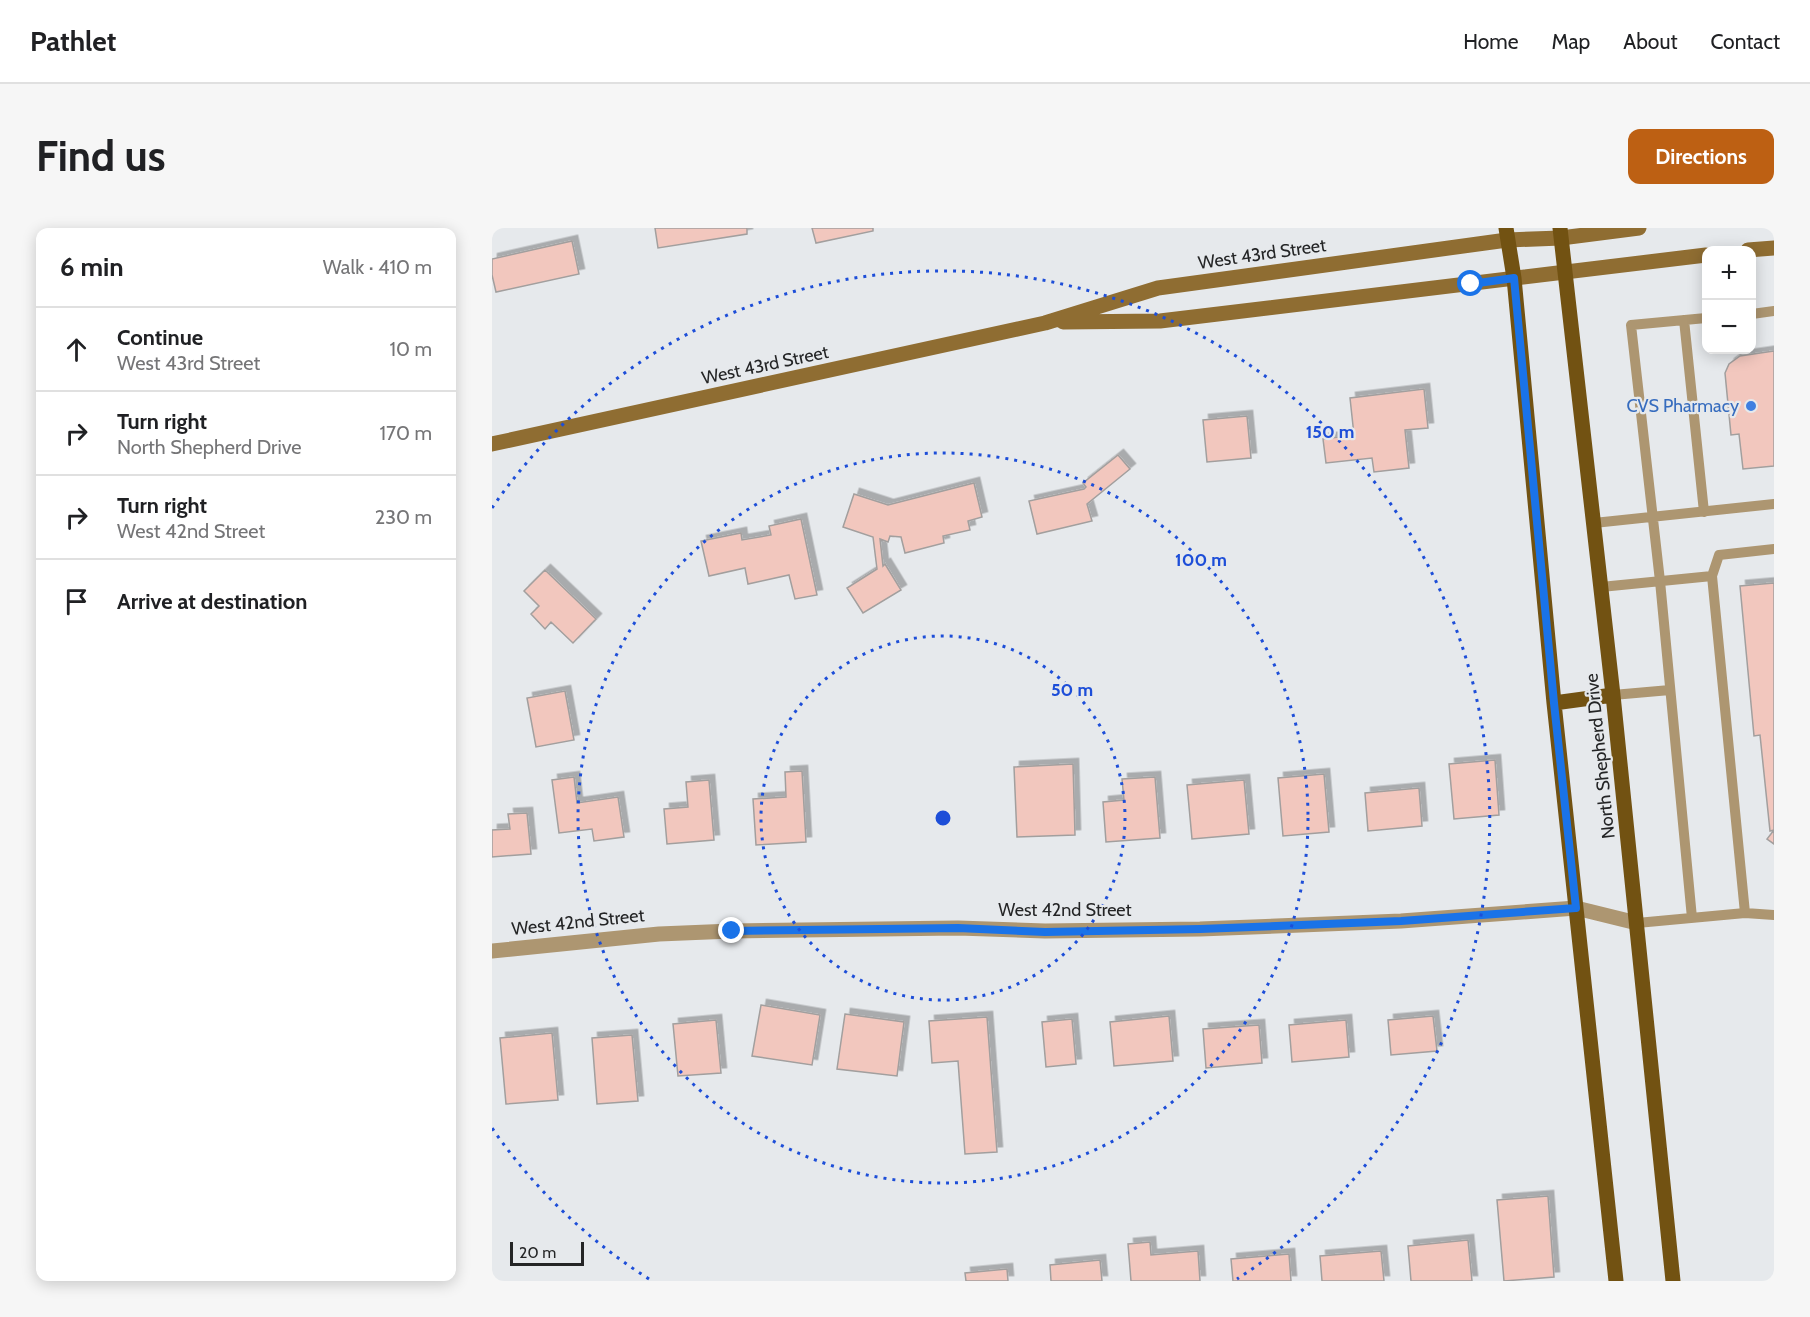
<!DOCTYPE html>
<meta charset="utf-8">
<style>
body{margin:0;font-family:Cabin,sans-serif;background:#f6f6f6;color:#202124}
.controls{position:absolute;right:18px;top:18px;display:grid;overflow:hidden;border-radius:12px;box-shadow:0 3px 15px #0003}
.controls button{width:54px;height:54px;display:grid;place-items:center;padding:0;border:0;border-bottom:2px solid #e0e0e0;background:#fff;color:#202124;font:30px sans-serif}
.scale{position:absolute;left:18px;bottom:15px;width:74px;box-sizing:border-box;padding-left:6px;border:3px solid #242526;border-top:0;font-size:16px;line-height:21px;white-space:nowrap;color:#242526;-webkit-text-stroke:4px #e6e9ec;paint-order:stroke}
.stop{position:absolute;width:18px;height:18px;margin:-14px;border:4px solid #1a73e8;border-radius:50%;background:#fff}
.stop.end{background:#1a73e8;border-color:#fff;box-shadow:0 2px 6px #0008}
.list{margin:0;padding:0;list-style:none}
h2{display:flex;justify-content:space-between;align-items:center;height:78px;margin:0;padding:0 24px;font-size:26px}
h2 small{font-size:20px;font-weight:400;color:#757577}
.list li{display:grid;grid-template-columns:39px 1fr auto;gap:18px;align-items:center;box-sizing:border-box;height:84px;padding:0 24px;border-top:2px solid #e0e0e0}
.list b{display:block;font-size:22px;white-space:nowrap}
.list p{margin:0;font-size:20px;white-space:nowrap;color:#757577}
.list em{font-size:20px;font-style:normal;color:#757577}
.icon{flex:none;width:33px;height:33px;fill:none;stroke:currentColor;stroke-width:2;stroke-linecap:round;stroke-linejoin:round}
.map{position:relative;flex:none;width:1282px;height:1053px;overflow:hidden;border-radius:12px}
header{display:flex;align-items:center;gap:36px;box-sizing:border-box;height:84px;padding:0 30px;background:#fff;border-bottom:2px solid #e0e0e0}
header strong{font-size:28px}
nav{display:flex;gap:33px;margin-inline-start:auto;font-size:21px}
.intro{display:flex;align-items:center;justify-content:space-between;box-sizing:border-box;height:144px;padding:0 36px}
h1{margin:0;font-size:42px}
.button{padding:15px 27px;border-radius:12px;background:#bd6013;color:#fff;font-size:21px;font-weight:700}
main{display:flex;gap:36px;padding:0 36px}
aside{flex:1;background:#fff;border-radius:12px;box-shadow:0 3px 15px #0003}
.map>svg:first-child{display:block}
</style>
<header>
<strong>Pathlet</strong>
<nav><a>Home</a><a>Map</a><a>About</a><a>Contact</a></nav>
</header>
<div class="intro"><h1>Find us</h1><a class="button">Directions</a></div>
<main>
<aside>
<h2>6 min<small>Walk · 410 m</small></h2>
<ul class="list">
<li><svg class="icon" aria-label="ahead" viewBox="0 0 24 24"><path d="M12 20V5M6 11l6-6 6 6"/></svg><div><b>Continue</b><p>West 43rd Street</p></div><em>10 m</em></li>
<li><svg class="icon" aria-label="right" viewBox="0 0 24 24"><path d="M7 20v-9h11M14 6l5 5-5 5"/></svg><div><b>Turn right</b><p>North Shepherd Drive</p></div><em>170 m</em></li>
<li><svg class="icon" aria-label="right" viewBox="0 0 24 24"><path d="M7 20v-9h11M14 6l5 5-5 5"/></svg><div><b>Turn right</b><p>West 42nd Street</p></div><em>230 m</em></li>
<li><svg class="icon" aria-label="arrive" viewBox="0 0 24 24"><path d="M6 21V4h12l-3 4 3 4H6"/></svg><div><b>Arrive at destination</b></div></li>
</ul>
</aside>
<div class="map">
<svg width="1282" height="1053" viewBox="0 0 1282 1053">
<defs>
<filter id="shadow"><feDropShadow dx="5.5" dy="-5.5" stdDeviation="0" flood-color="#0004"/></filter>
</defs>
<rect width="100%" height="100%" fill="#e6e9ec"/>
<path fill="#f2c7be" stroke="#a29f9e" stroke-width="1.5" filter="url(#shadow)" d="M163,0H255V6L166,20Z
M320,0H381V3L324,15Z
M80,13L87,46L4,64L0,47V31Z
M1282,123V238L1251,241L1247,206L1239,207L1233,145L1237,136L1248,128Z
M932,161L936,200L913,202L917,240L882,244L880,230L834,235L831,211L862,207L858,170Z
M755,188L759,230L715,234L711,192Z
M626,227L638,241L595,276L600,293L545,306L537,273L592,261L594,259L591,255Z
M482,255L490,289L476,293L478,302L451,308L452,315L413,325L409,309L398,308L396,314L388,311L391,338L393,336L409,362L371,385L355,360L385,341L381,309L351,299L362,266L396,277Z
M309,291L325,367L303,371L297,347L256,356L253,340L217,348L209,313L249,305L250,312L279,307L277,298Z
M53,342L104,391L81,415L59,394L53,401L39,386L47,378L32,363Z
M1282,355V616L1275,611L1282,602L1278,603L1268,507L1262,508L1248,358Z
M73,463L82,512L44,519L35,470Z
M1003,532L1007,587L962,591L957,536Z
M581,536L583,607L525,609L522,539Z
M310,543L314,614L264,617L261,571L294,569L293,544Z
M832,546L837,604L791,608L786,550Z
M82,549L85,575L126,569L132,609L102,613L100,601L67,605L60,552Z
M663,549L668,610L614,614L611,574L632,572L630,551Z
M217,552L222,612L175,616L172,581L196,579L194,554Z
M752,552L757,606L700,611L695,557Z
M927,560L930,598L876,603L873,565Z
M35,585L39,626L0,629V602L18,601L16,586Z
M269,777L328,787L320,837L260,828Z
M353,786L412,794L405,848L345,841Z
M677,788L681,833L622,838L618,794Z
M941,788L945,823L899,827L896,792Z
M495,789L505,924L473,926L466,833L440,835L437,793Z
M580,791L584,836L554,839L550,794Z
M224,792L229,845L186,848L181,796Z
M854,792L857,829L800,834L797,797Z
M767,797L770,835L714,840L711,801Z
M60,805L66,872L14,876L8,810Z
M140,807L146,873L105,876L100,810Z
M1056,968L1062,1049L1012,1053L1005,972Z
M976,1012L980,1053H919L916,1018Z
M658,1014L659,1027L706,1023L708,1053H639L636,1016Z
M889,1023L892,1053H830L828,1028Z
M797,1026L799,1053H741L739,1031Z
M608,1032L610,1053H559L558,1037Z
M515,1041L516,1053H474L473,1045Z"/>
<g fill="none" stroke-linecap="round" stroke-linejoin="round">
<path stroke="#ad9671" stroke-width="10" d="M1260,86L1282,83
M1192,92L1212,284
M1102,295L1282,276
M1109,359L1220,348
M1121,467L1178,462
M1253,685L1220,348L1227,327L1282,321
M1200,690L1168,353L1139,97L1214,90
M1145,695L1253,685L1282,687"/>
<path stroke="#ad9671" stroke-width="15" d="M0,723L167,706L240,703L466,700L553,703L708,701L909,693L1084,680L1145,695"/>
<path stroke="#8f6d32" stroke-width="15" d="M1256,22L1282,20
M571,94L668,93L1214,27
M0,216L553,95L666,60L1015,12L1069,10L1147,0"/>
<path stroke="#725212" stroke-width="15" d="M1014,0L1022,50L1062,475L1124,1053
M1068,0L1121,467L1181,1053
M1062,475L1121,467"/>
</g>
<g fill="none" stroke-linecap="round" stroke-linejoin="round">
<path stroke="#1a73e8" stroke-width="8" d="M240,703L466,700L553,704L708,701L909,693L1084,680L1062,475L1022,50L979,56"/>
</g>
<g fill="none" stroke="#1d4ed8" stroke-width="3" stroke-dasharray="3 6">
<circle cx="451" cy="590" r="182"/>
<circle cx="451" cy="590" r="365"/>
<path d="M157 1051A547 547 0 0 1 0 900M0 280A547 547 0 1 1 745 1051"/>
</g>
<circle fill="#3f7fe0" stroke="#e6e9ec" stroke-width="2" cx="1259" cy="178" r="6"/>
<g text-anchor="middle" stroke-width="4.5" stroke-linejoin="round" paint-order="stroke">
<g font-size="18" fill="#242526" stroke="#e6e9ec">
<text transform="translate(770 26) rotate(-8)" y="6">West 43rd Street</text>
<text transform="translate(273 137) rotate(-12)" y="6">West 43rd Street</text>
<text transform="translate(1108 528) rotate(-96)" y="6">North Shepherd Drive</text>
<text x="573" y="688">West 42nd Street</text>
<text transform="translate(86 694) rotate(-6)" y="6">West 42nd Street</text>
</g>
<g font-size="18" fill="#366cbe" stroke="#e6e9ec" text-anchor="end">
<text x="1247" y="184">CVS Pharmacy</text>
</g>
</g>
<circle cx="451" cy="590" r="9" fill="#1d4ed8" stroke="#e6e9ec" stroke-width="3"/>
<g font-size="18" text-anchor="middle" font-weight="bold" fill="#1d4ed8" stroke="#e6e9ec" stroke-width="4.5" stroke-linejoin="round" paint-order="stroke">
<text x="838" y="210">150 m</text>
<text x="709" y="338">100 m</text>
<text x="580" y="468">50 m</text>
</g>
</svg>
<div class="controls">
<button>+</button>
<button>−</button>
</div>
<div class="scale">20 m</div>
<div class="stop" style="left:979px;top:56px"></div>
<div class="stop end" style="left:240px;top:703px"></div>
</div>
</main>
